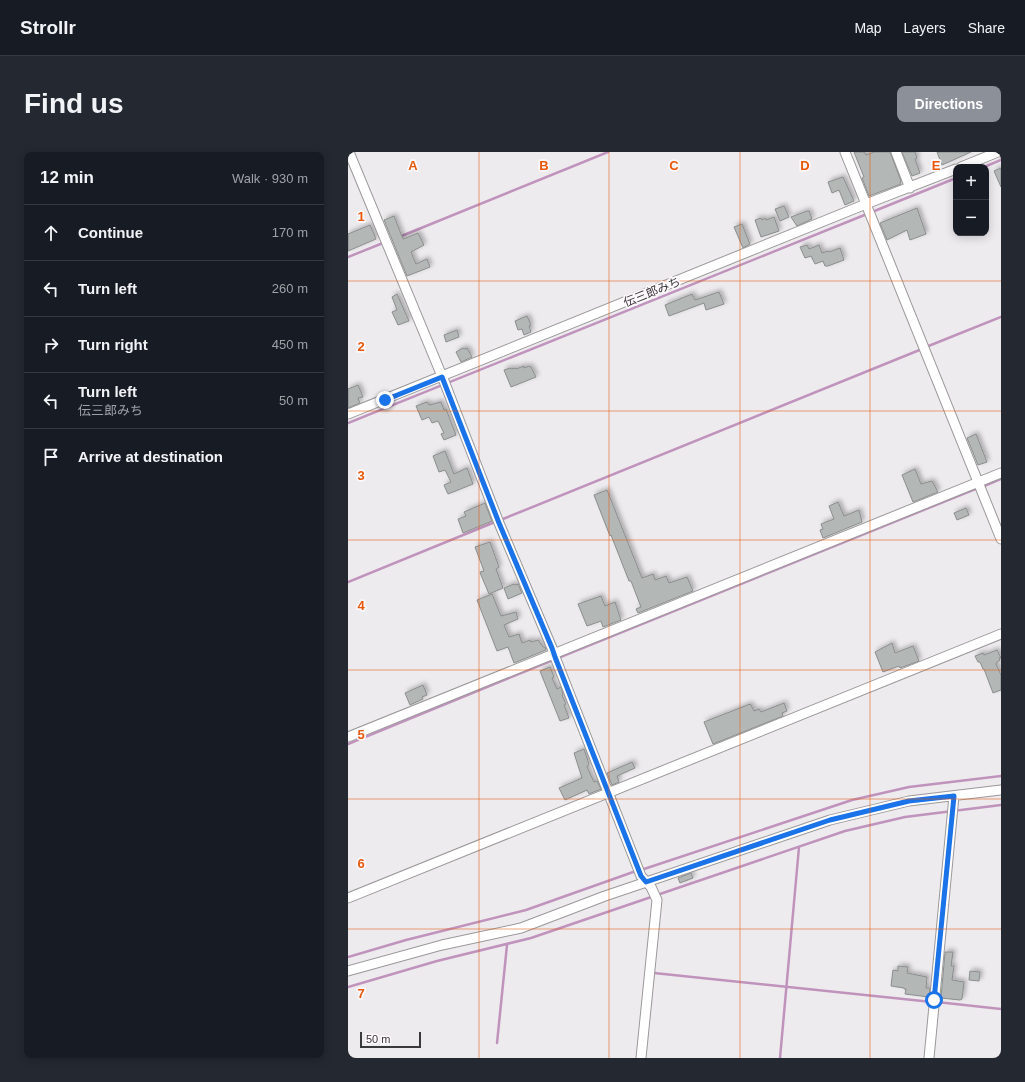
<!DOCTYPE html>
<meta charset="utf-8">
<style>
body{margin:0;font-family:Helvetica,"Noto Sans JP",sans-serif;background:#242831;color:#f1f3f6}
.controls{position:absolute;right:12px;top:12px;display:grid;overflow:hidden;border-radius:8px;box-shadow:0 2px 10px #0003}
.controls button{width:36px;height:36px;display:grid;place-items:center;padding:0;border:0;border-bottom:1px solid #363941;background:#171b24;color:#f1f3f6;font:20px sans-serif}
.scale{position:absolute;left:12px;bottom:10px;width:61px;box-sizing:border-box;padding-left:4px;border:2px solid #3a393a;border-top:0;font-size:11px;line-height:14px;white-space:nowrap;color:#3a393a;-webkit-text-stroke:3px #fcf8fb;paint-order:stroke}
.stop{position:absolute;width:12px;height:12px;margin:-9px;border:3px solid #1a73e8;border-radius:50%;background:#fff}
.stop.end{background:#1a73e8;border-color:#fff;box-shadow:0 1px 4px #0008}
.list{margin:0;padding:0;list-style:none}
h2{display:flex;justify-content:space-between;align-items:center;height:52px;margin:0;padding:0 16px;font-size:17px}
h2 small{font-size:13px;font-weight:400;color:#9ea1a6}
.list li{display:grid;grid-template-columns:26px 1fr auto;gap:12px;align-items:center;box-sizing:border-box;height:56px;padding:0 16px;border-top:1px solid #363941}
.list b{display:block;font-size:15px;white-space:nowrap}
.list p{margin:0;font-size:13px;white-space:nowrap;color:#9ea1a6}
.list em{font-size:13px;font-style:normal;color:#9ea1a6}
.icon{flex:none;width:22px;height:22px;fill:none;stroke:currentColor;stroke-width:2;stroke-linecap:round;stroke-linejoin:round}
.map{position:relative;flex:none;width:653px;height:906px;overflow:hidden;border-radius:8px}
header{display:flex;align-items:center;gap:24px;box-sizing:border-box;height:56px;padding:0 20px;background:#171b24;border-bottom:1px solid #363941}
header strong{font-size:19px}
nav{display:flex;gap:22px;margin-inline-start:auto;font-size:14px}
.intro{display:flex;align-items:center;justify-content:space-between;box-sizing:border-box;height:96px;padding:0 24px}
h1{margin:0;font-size:28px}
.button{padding:10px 18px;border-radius:8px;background:#8c9099;color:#fff;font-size:14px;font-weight:700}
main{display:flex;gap:24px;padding:0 24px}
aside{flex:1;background:#171b24;border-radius:8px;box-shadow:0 2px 10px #0003}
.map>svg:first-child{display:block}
</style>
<header>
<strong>Strollr</strong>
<nav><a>Map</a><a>Layers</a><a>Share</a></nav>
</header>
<div class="intro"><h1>Find us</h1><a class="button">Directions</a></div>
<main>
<aside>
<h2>12 min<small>Walk · 930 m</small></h2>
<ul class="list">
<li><svg class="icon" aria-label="ahead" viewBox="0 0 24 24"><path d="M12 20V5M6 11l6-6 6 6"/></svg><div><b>Continue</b></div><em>170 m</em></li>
<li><svg class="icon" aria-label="left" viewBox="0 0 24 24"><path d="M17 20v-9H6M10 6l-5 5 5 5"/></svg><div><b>Turn left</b></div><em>260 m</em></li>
<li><svg class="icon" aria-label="right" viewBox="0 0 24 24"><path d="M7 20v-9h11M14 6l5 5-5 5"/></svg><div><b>Turn right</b></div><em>450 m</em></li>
<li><svg class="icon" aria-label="left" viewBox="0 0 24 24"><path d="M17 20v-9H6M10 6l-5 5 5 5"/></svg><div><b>Turn left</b><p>伝三郎みち</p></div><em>50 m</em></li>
<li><svg class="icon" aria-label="arrive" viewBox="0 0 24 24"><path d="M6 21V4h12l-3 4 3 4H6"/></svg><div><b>Arrive at destination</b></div></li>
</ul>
</aside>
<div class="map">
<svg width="653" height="906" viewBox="0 0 653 906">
<defs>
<filter id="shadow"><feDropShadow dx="2.5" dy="-2.5" stdDeviation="2" flood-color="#0004"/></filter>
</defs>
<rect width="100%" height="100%" fill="#eeebee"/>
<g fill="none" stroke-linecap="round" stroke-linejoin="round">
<path stroke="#c093bd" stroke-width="2.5" d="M636,15L653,8
M524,60L608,26
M51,85L260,0
M0,105L35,91
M578,195L653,165
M0,271L519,62
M634,335L653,327
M155,367L574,197
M0,430L147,370
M210,506L630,336
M0,592L205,508
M293,718L504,648L561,635L653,624
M0,805L58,788L178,758L288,719
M306,821L584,850
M0,835L89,809L183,786L312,742L497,679L557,665L653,653
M589,850L653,857
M149,891L159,793
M432,906L451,695"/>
</g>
<path fill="#b3b7b6" stroke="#8a8e8d" filter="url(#shadow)" d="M506,0H516L518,3L526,0H542L553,29L552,30L553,32L521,44L514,26L516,25Z
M554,0H567L569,6L567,7L572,21L564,24Z
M589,0H623L594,13Z
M653,16V35L646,19Z
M495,25L506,49L497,53L491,38L484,41L480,30Z
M436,54L441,65L432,69L427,57Z
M569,56L578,82L562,88L559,78L539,88L532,71Z
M459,59H461L464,67L449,74L443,65Z
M46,64L55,87L70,81L76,93L63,100L68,112L79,107L82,115L59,124L36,68Z
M426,65L431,79L413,85L407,68L413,66L414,68L417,66L418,68Z
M394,72L402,92L395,96L386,75Z
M22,73L28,87L0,99V82Z
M459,93L461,97L471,93L474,101L480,99L481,100L492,96L496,108L480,114H477L475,109L467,112L463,104L457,106L452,95Z
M371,140L376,152L358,158L356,151L321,164L317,153L344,142L347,148Z
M49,142L61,169L50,173L44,160L49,158L44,145Z
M179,164L183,173L181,174L183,180L176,183L174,177L170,178L167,169Z
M109,178L111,185L98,190L96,183Z
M115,196L116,197L119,196L124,205L113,210L108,200Z
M176,214V216L181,214L183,215L188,225L163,235L156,218L162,216L163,217L167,216L168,217Z
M10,233L15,245L10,246L12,251L0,256V237Z
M79,250L81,253L93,250L96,258L98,257L108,283L96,288L93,282L96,281L90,269L84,271L81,265L74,268L68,254Z
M628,282L639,310L630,313L619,286Z
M97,299L106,322L119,316L125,332L100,342L96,333L103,330L97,318L91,320L85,304Z
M567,317L573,332L584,329L590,340L565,350L554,323Z
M259,338L294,426L305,422L307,428L318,424L321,431L339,425L345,439L290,461L288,457L293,455L283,429H281L263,383L262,384L246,343Z
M490,350L496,364L511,358L514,370L475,386L472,378L475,377L473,372L486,367L481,354Z
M137,351L144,369L115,381L110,367L118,364L116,360Z
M618,356L621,363L609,368L606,361Z
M142,390L151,415L148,417L155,436L141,442L133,423L132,420L136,419L127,395Z
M166,432L167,433L170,432L174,441L160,447L156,436Z
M144,442L153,464L168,460L170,467L156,473L161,485L171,482L174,491L182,488L183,490L190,488L195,495H197L198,498L166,511L160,495L149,499L129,448Z
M253,444L257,454L267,450L273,468L255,475L253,469L239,474L230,452Z
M544,491L547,501L565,494L571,509L552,516L551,514L535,520L527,500Z
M649,498L653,506H651L652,508L649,510L648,512L653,523V538L645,541L636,517H635L632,510H630L627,504L635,501L636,503Z
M202,515L206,525L204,526L209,537L213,535L215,542L214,543L218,552L216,553L221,566L212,569L192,519Z
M75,533L79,543L74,545L75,547L62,553L57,541Z
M436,551L439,559L434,561L435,564L365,592L356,570L402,552L403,553L406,559L411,557L413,560Z
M236,597L241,612L239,615L246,630L249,629L253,637L241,642L239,638L217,648L211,636L234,626L226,601Z
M284,610L287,616L269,624L271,630L264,633L259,621Z
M343,721L345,726L332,731L330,726Z
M597,800H605L603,814H606L604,828L616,830L614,847L612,848L593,846Z
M550,814L560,815L559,821L579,825L578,836H582L581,845L557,842L558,837H556V836L543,834L545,818L550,819Z
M622,819L632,820L631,829L621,828Z"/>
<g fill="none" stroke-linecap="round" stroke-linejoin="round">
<defs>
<path id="minor" d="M1,0L96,229L151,371L204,496L207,505L293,724L303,735L309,748L293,906
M497,0L653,387
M548,0L562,36
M613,15L650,0
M0,262L518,52L608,17
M0,585L653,321
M0,746L653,482
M0,819L94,793L173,776L257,744L482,668L561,649L653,638
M581,906L606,644"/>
</defs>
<use href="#minor" stroke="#9b989a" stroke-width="11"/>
<use href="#minor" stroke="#fff" stroke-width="9"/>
</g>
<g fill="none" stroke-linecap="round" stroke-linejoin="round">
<path stroke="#1a73e8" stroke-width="5" d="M37,248L94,225L151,371L204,496L207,505L293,724L298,730L482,668L561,649L606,644L586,848"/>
</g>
<path fill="none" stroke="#e8590c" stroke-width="1" stroke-opacity="0.55" d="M131,0V906M261,0V906M392,0V906M522,0V906M0,129H653M0,259H653M0,388H653M0,518H653M0,647H653M0,777H653"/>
<g text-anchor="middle" stroke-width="3.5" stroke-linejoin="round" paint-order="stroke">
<g font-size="12" fill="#3a393a" stroke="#fcf8fb">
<text transform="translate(304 140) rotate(-22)" y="4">伝三郎みち</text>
</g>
</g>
<g font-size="13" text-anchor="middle" font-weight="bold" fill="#e8590c" stroke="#fcf8fb" stroke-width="3.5" stroke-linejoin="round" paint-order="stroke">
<text x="65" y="18">A</text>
<text x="196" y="18">B</text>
<text x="326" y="18">C</text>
<text x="457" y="18">D</text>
<text x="588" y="18">E</text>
<text x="13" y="69">1</text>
<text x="13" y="199">2</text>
<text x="13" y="328">3</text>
<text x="13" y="458">4</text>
<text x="13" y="587">5</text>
<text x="13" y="716">6</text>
<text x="13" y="846">7</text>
</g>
</svg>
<div class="controls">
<button>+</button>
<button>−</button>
</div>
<div class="scale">50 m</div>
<div class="stop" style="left:586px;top:848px"></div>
<div class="stop end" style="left:37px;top:248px"></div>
</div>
</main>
